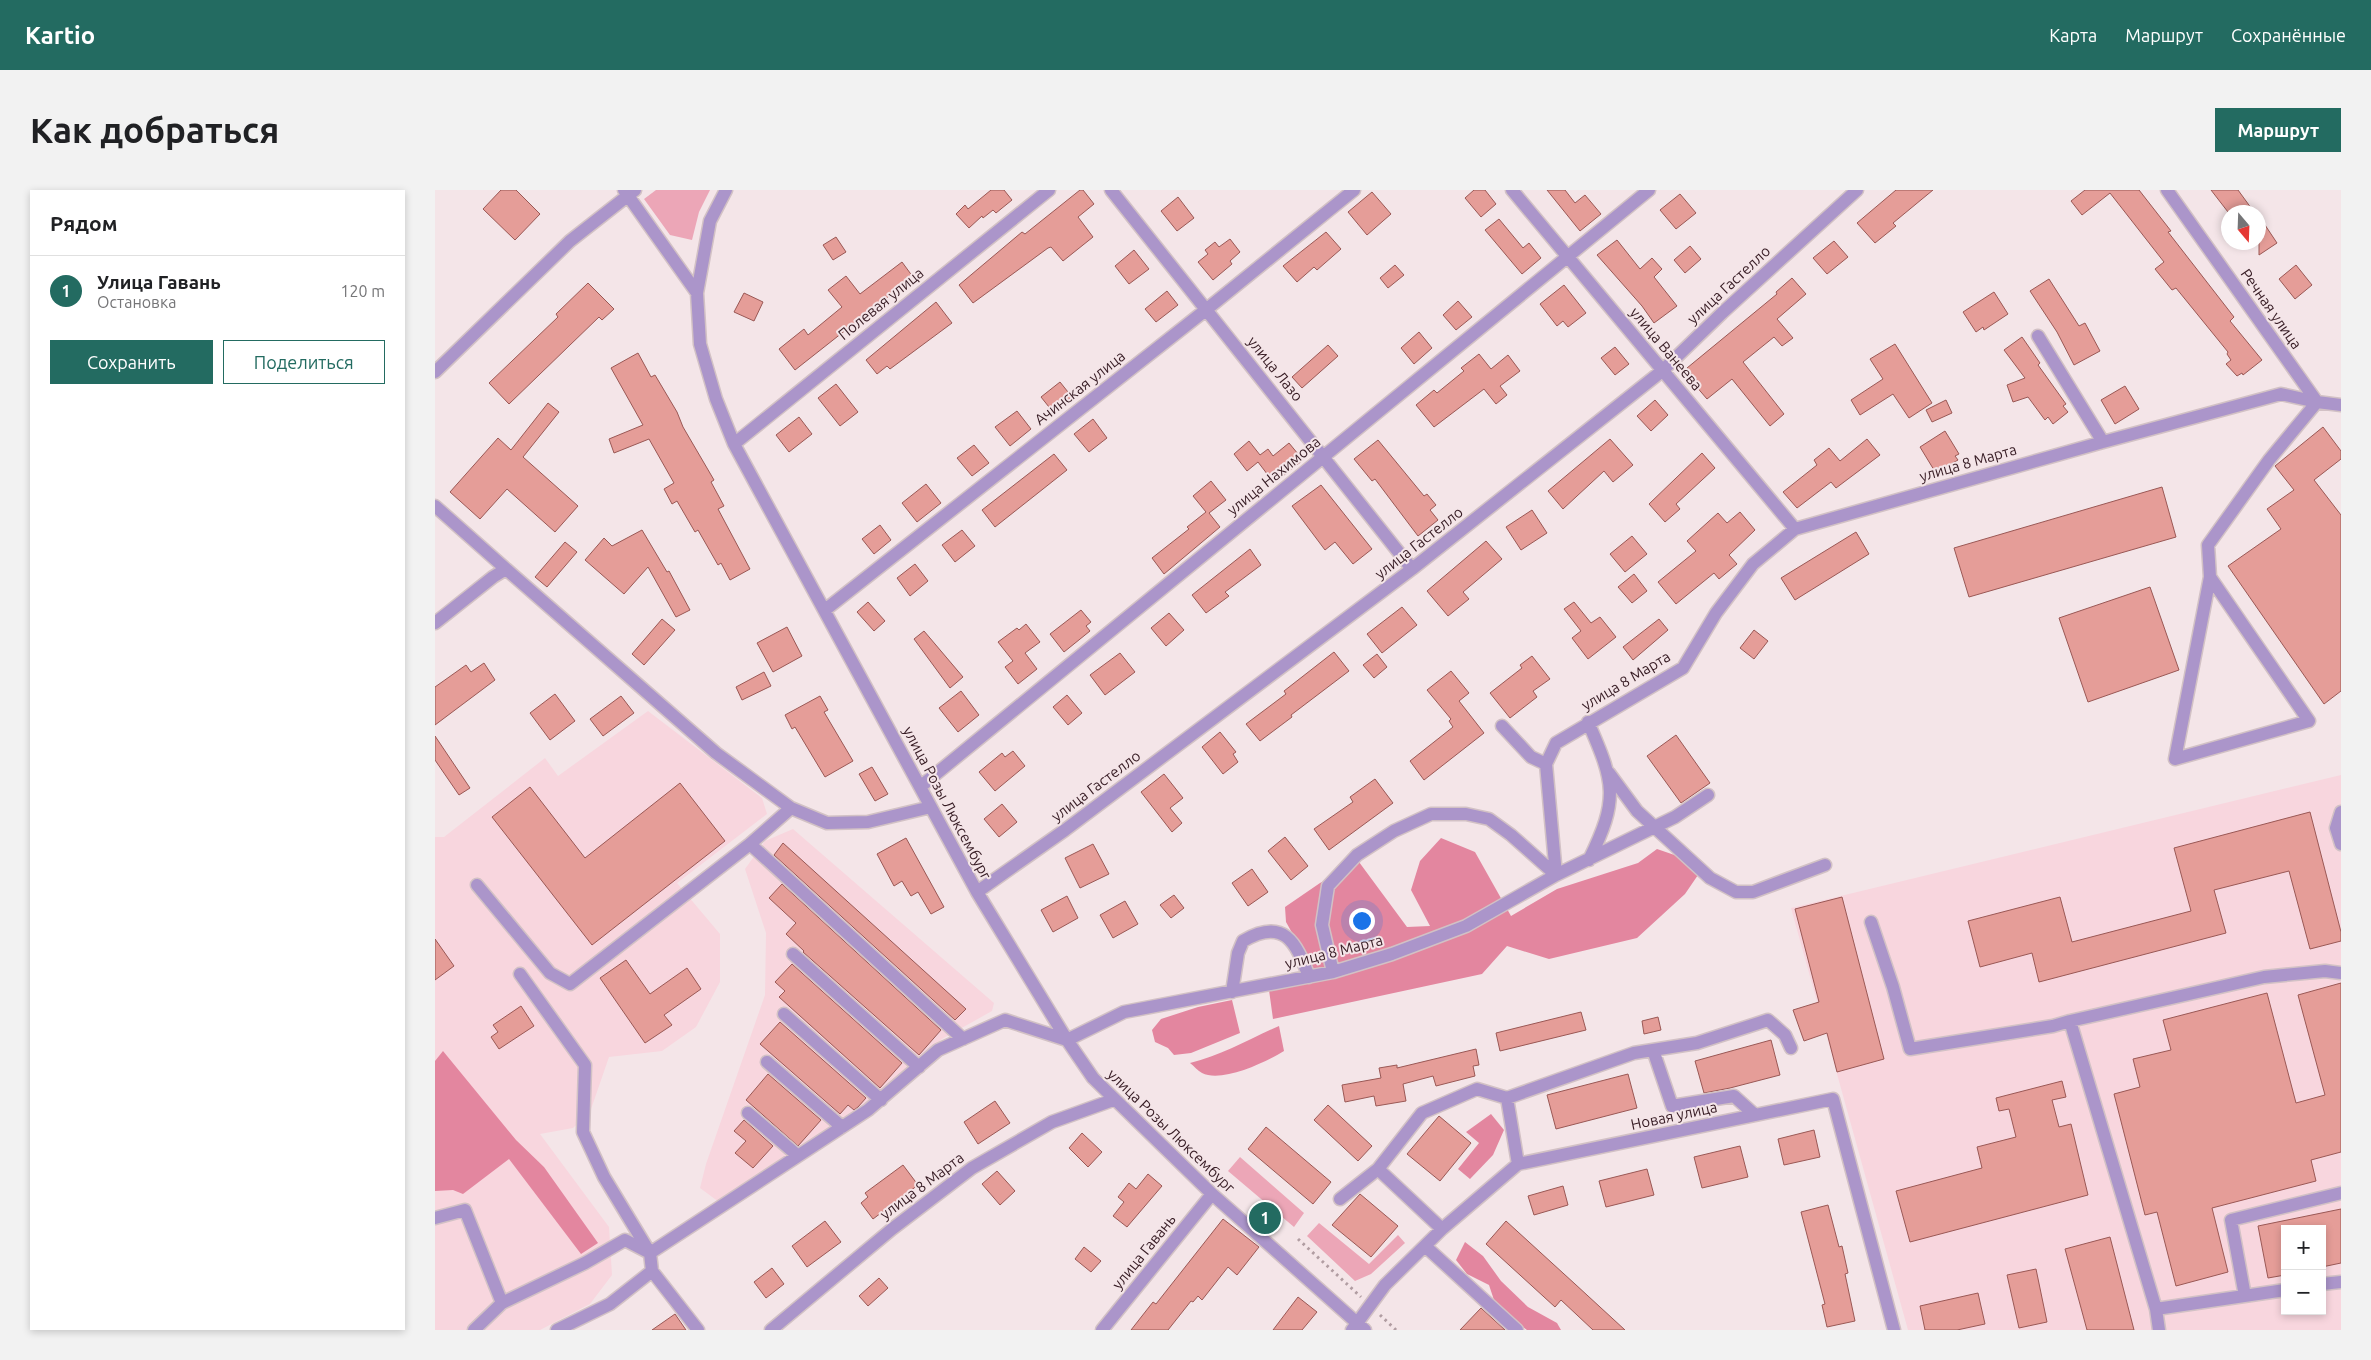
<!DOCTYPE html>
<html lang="ru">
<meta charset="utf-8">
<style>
body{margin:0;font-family:Ubuntu,sans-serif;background:#f2f2f2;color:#202124}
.controls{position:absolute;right:15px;bottom:15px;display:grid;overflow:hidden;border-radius:0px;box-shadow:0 2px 8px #0003}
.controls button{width:45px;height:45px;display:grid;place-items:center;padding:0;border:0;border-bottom:1px solid #e0e0e0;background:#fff;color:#202124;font:25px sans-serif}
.compass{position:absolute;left:1786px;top:15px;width:45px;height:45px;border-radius:50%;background:#fff;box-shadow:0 2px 8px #0003;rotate:161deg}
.you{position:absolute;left:926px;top:730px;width:18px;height:18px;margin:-12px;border:4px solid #fff;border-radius:50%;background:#1a73e8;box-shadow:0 0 0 8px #1a73e833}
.badge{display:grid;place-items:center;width:32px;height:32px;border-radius:50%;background:#236b61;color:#fff;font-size:16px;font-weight:700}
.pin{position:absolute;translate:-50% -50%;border:2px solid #fff;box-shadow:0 1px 5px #0006}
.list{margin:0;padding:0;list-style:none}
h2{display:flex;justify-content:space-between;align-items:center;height:65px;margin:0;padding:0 20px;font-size:21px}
h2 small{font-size:16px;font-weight:400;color:#757577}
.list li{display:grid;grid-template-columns:32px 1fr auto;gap:15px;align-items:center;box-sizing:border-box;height:70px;padding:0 20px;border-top:1px solid #e0e0e0}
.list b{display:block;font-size:19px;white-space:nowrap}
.list p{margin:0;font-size:16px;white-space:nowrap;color:#757577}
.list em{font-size:16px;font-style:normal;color:#757577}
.actions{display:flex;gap:10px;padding:15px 20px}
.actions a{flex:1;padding:11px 0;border:1px solid #236b61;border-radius:0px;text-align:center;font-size:18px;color:#236b61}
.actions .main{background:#236b61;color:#fff}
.map{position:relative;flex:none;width:1906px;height:1140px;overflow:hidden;border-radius:0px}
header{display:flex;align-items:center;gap:30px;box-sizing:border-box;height:70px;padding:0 25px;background:#236b61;color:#fff}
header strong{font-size:24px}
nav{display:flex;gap:28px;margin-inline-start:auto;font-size:18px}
.intro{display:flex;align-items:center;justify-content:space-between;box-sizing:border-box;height:120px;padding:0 30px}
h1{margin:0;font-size:35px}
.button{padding:12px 22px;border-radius:0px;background:#236b61;color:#fff;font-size:18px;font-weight:700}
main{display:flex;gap:30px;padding:0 30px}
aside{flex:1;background:#fff;border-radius:0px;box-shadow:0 2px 8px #0003}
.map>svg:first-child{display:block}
</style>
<header>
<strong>Kartio</strong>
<nav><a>Карта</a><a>Маршрут</a><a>Сохранённые</a></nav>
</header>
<div class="intro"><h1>Как добраться</h1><a class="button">Маршрут</a></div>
<main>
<aside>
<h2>Рядом<small></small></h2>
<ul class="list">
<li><span class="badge">1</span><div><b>Улица Гавань</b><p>Остановка</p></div><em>120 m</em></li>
</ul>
<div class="actions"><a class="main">Сохранить</a><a>Поделиться</a></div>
</aside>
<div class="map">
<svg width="1906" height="1140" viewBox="0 0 1906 1140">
<rect width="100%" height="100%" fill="#f4e5e8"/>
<path fill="#f8d6de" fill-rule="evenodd" d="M213,521L327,608L332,624L242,693L285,744V792L261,837L227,861L174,867L155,922L138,938L105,944L174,1037L177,1085L155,1114L105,1140H0V647H9L110,568L123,586Z
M1906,585V1140H1473L1356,718ZM1850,1039H1887V1121H1850Z
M358,639L559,813L557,821L507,849L437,912L284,1012L265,998L271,974L330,805L331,743L310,679L330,651Z"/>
<path fill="#eca6b7" d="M221,0H275L264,22L257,50L235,45L209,9Z
M805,967L869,1023L859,1037L793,981Z
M884,1033L934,1074L963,1045L970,1053L936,1084L920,1091L872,1046Z"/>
<path fill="#e3869f" d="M1006,648L1040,662L1076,726L1122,699L1203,673L1222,659L1254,670L1263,685L1250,704L1202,748L1114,769L1072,756L1047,784L838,829L834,800L883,789L851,732L850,717L885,693L924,672L972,737L995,736L976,700L985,671Z
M797,810L805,843L756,863L739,865L733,858L720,852L717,840L726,829L763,817Z
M844,836L849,861C831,872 787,893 767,883C763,881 759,876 755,873C786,866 814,849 844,836Z
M8,861L81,950L109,977L163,1053L146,1064L74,969L28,1004L18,1000L0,1001V871Z
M1056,924L1069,940L1058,965L1035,989L1023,979L1044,953L1031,942Z
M1030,1052L1048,1066L1066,1091L1093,1117L1122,1133L1126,1140H1092L1061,1116L1054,1095L1032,1084L1021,1070Z"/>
<path fill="#e59d98" stroke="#9a5855" d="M66,0H81L105,24L80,50L48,19Z
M556,0H569L577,10L561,23L558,20L548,28L547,26L534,38L521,24L530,15L533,19Z
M645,0H648L659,14L643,27L658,47L628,71L616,57L613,58L538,113L524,95L587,42L590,44Z
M1039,0H1050L1061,14L1046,27L1030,8Z
M1112,0H1130L1140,13L1150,5L1166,24L1145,41Z
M1461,0H1498L1458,33L1461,36L1440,53L1422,33Z
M1650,0H1704L1736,41L1733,42L1799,127L1795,131L1827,170L1808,185L1807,183L1802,186L1791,174L1796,170L1792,164L1793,162L1741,98L1737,100L1720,79L1729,72L1675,3L1647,25L1636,11Z
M1776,0H1803L1819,22H1793Z
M937,2L956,24L932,45L913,22Z
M1245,4L1261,23L1241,39L1225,20Z
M743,7L759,28L742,41L726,21Z
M1824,26L1842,53L1824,65Z
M1064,29L1088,58L1094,53L1106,68L1087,84L1050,40Z
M891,42L906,59L882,80L879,77L862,92L848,76Z
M401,47L411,62L398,70L388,55Z
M795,49L805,62L795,71L797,74L778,90L763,72L773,64L770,60L780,52L784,57Z
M1182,50L1205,79L1217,68L1227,79L1219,87L1242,116L1219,133L1207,116L1162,65Z
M1399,51L1413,67L1392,84L1378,68Z
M1255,56L1266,69L1250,83L1239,70Z
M699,60L714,79L694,94L680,76Z
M467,72L478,87L360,180L344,159L369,139L373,145L407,117L393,100L411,86L425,104Z
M960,75L969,85L953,98L945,88Z
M1861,75L1877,95L1860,109L1844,89Z
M1357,88L1371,104L1342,129L1358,148L1347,156L1339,147L1308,172L1349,224L1335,236L1297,189L1272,209L1260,195L1263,192L1252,178L1342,104L1341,102Z
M1614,89L1644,136L1650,133L1665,161L1639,175L1622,142L1595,101Z
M153,93L179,119L167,130L164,127L74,214L54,193L123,127L121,124Z
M1129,95L1151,123L1133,137L1128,131L1122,136L1105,114Z
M732,101L743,115L721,132L710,119Z
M1559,102L1573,124L1549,140L1548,137L1541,142L1528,122Z
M309,103L328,112L319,131L299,122Z
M1023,111L1037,127L1021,140L1008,125Z
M501,112L517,133L455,179L452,176L442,184L431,170Z
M984,142L997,158L979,174L966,158Z
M1587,147L1605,173L1603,175L1631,214L1628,216L1633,222L1618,234L1613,227L1610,230L1593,207L1578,212L1572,195L1590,188L1569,160Z
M1460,154L1497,213L1474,228L1458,204L1425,225L1416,210L1448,189L1435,169Z
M893,155L903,166L867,198L857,187Z
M1180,157L1194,174L1180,185L1166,168Z
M203,163L216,187L220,185L242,222L248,237L279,290L276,292L289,316L283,319L315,379L295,390L286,373L283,375L263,340L260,342L242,311L237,314L229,299L239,293L214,249L179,263L174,249L208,235L176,178Z
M1044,164L1056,179L1073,165L1085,181L1065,196L1072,205L1061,214L1049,199L999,237L981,215L999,200L1002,203L1029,181L1026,178Z
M625,192L637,207L618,222L606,207Z
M401,194L423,222L405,236L383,208Z
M1690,196L1704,219L1680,234L1666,210Z
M1220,210L1233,225L1216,241L1202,226Z
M1511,210L1517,223L1497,232L1491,220Z
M113,213L124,222L88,267L143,316L120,342L72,299L45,329L15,302L63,248L76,260Z
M582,221L596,239L575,256L560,237Z
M364,227L377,244L354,262L341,245Z
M658,229L672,248L654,262L639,244Z
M1888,237L1906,261V269L1879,290L1906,325V501L1889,514L1793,376L1846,339L1832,319L1859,300L1840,276Z
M1510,241L1524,264L1520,266L1523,270L1504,281L1502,278L1499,280L1485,257Z
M1175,249L1198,275L1178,292L1169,281L1128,319L1113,301Z
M1432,249L1445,265L1401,298L1396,292L1362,318L1348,302L1382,275L1379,270L1394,258L1405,271Z
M943,250L989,306L992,304L1001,315L995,320L1003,330L983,346L940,289L937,291L919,269Z
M814,251L825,265L833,259L838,266L854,253L868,270L839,293L823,272L812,281L799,264Z
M539,255L554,273L537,286L522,268Z
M1267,263L1280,278L1241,314L1245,319L1230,332L1214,314Z
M619,264L632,280L560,337L547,320Z
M776,291L791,310L774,323L785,337L729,384L717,368L754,339L752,337L771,322L758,306Z
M491,294L506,313L482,332L467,313Z
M886,295L937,359L918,374L900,352L890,360L857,316Z
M1727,297L1741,347L1534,407L1519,358Z
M1097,320L1112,343L1086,360L1071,337Z
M1305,322L1320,340L1294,365L1302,374L1284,389L1279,383L1241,414L1223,392L1261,361L1252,351L1283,323L1292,333Z
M445,335L456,350L439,364L427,349Z
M207,340L232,382L234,381L255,420L241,427L213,377L189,404L150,370L169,348L177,356Z
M527,340L540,356L520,372L507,355Z
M1421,342L1434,364L1360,410L1346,388Z
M1197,346L1212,364L1190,382L1175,364Z
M1051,351L1067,369L1028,402L1034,409L1013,426L992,401Z
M130,352L142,362L112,397L100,387Z
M815,359L826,375L790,402L794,406L771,423L757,405Z
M480,374L493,391L475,406L462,388Z
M1199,384L1212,401L1197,413L1183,397Z
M1715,397L1744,480L1653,512L1624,428Z
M433,412L450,431L439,441L422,422Z
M1139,412L1156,433L1165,427L1181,447L1153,469L1137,448L1146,441L1129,419Z
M967,417L982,435L947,463L932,444Z
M646,420L656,432L651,436L655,441L629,462L615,444Z
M734,423L749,440L731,456L716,438Z
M227,429L240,440L209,475L197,464Z
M1224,429L1233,440L1198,470L1188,457Z
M591,434L605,452L590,463L602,479L583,494L570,477L578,471L563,452L582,438L584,440Z
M352,437L367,466L338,482L322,453Z
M1319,440L1333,451L1319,469L1305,458Z
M489,441L528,487L515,498L479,449Z
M899,462L914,481L856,525L857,527L825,551L811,534L851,504L849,501Z
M685,463L700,482L670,505L655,485Z
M942,464L952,477L939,488L928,475Z
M1097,466L1115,489L1098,501L1102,507L1075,528L1055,503L1087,478L1085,475Z
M49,473L60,490L0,535V497L31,475L36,482Z
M1016,481L1034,503L1024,511L1049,543L989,590L975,571L1018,537L1014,531L1016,529L992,500Z
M329,482L336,496L307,510L301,497Z
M526,501L544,525L523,542L504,518Z
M120,504L140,531L115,550L95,523Z
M632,505L647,523L633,535L618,517Z
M186,506L199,523L168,546L155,529Z
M385,506L393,520L389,522L418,571L390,587L360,537L357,539L350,525Z
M785,542L801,562L798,564L803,572L788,584L767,557Z
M1241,545L1275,593L1246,613L1212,566Z
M0,546L35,598L24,605L0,570Z
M578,561L590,576L560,601L544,582L567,563L570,567Z
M437,577L453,604L440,611L424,584Z
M729,584L748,608L735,618L747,633L737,642L706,602Z
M940,589L958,613L894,660L879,639L918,612L915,607Z
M245,593L290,651L157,755L57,627L95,597L150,668Z
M567,614L582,632L564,647L549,629Z
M1875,622L1906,742V751L1875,759L1854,681L1779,700L1791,743L1604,792L1597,763L1545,777L1533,731L1625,707L1637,752L1756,721L1739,658Z
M850,647L873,676L856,690L833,661Z
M471,648L509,717L496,724L483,702L476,706L467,691L459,696L442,664Z
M348,653L531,819L520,830L339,665Z
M658,654L674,684L645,698L630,668Z
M817,679L833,702L813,716L797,693Z
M347,694L506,840L484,865L368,762L369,761L351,744L361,733L334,708Z
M739,705L749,718L736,728L725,715Z
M632,706L643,728L618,742L606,720Z
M1407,707L1449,869L1402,882L1392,843L1369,851L1358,820L1384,812L1360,719Z
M690,711L703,734L678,748L665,725Z
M0,749L19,776L0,790Z
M191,770L215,804L252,778L266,799L229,825L237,835L210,853L165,788Z
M357,774L467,873L445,898L344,807L350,801L340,792Z
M1906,793V962L1876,970L1881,991L1777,1018L1793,1082L1741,1096L1722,1022L1710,1025L1679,904L1705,897L1698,869L1736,860L1728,830L1832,803L1861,913L1890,905L1863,805Z
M86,816L99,836L64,859L56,847L63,842L58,835Z
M1146,822L1151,840L1065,861L1061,843Z
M1223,827L1226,840L1209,844L1207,831Z
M345,832L431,908L423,917L419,920L413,915L405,924L325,854Z
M1336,850L1345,885L1295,898L1269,903L1260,871Z
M1041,859L1044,875L1038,876L1040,886L1001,896L998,886L968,894L971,911L941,916L939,906L910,912L907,895L946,888L944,878L962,875V878Z
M333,884L386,930L363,956L311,910Z
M1193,884L1202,918L1121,939L1112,905Z
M1627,891L1631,907L1617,910L1624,937L1636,934L1653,1005L1475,1052L1461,1001L1547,978L1542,957L1581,947L1574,919L1564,921L1561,908Z
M560,911L575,933L543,954L529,932Z
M893,915L937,956L923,971L879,930Z
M1004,926L1036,953L1005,991L972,964Z
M309,930L338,956L318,978L300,963L311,951L299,941Z
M831,937L896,992L878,1014L813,959Z
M1379,940L1385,967L1349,975L1343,949Z
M647,943L667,962L653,977L634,958Z
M1305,956L1313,987L1267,998L1259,967Z
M468,975L483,995L438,1029L426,1013L433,1007L430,1003Z
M1212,979L1219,1005L1171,1017L1164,991Z
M562,981L580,1001L565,1015L547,994Z
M713,984L727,996L692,1037L678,1026L689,1012L683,1007L694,993L701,999Z
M1128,996L1133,1015L1099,1025L1093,1006Z
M925,1004L963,1036L936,1067L897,1035Z
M1393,1015L1404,1057L1407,1056L1413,1083L1410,1084L1420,1131L1392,1137L1387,1115L1390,1114L1366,1022Z
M1906,1019V1073L1887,1077V1039H1850V1085L1833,1088L1823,1036Z
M788,1029L824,1057L802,1085L793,1077L767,1110L763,1106L758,1112L756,1111L733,1140H696L718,1112L721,1114Z
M390,1031L406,1052L372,1077L357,1056Z
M1071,1031L1140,1094L1190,1140H1158L1126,1110L1120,1117L1051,1054Z
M1675,1047L1699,1140H1652L1630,1059Z
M649,1057L666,1071L656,1082L640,1069Z
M337,1078L349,1094L331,1108L319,1092Z
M1601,1079L1612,1132L1584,1138L1572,1085Z
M444,1088L453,1098L433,1116L424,1106Z
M1543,1103L1550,1134L1522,1140H1490L1485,1116Z
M863,1107L882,1122L867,1140H838Z
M1046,1118L1070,1140H1025Z
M240,1124L251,1140H217Z"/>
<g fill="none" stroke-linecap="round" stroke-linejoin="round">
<defs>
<path id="minor" d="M189,0L262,103
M291,0L275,31L262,103L265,154L281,209L299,254L542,702L632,850L658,888L777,1004L930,1140
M676,0L977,379
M1077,0L1360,339
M1732,0L1882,212L1906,215
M1603,146L1668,252
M0,182L135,51L200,0
M299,254L614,0
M0,316L71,379
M390,420L772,119L919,0
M0,433L58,387L71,379L281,563L356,618L392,633L433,632L496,617
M1153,532C1180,593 1184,609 1154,670
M1067,536L1096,567L1111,574
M1174,583L1202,621L1275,688L1301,702H1318L1390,675
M485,597L1214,0
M1906,622L1901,638L1906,654
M315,654L528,849
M1121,685L1111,574L1121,553L1248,478L1281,423L1318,374L1360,339L1668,252L1846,204L1882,212L1834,270L1773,355L1775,387L1874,531L1740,569L1775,387
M42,695L115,783L135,794L315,654L356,618
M542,702L630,640L977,379L1227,181L1287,123L1422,0
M1436,732L1458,797L1475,859L1618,836L1635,831L1721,1119L1850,1100
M358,764L484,877
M898,782L887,735L893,696L922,665L959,641L996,624H1031L1054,629L1076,645L1121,685
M85,784L150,875L148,942L169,987L215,1063
M797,802L803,763L808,751C849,727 861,752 874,787
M349,824L446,910
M1635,831L1829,787L1890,781L1906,783
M632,850L689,822L898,782L957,764L1031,736L1121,685L1240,627L1273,605
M1218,860L1237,916L1299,906L1320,925
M332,872L407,937
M1072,908L1083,974
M313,923L362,965
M943,979L1007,1039
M905,1009L943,979L987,923L1042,899L1072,908L1199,863L1262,853L1333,830L1350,845L1356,858
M0,1028L30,1020L67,1113
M990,1056L1082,1140
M1887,1094L1906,1092
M1810,1106L1796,1030L1906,1003
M1721,1119L1724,1140
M39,1140L67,1113L150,1073L190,1050L215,1063
M122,1140L175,1114L217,1081
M263,1140L217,1081L215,1063L433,920L503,860L570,830L632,850
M336,1140L457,1039L537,978L617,932L678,910
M667,1140L777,1004
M917,1140L950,1095L1007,1039L1083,974L1398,909L1459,1140"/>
</defs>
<use href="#minor" stroke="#d2c1c5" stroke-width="15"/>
<path stroke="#b19da2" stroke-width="3" stroke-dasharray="2.5 4" stroke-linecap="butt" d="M863,1049L926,1107
M945,1125L961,1140"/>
<use href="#minor" stroke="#ab95ca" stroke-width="12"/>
</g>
<g text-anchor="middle" stroke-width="4" stroke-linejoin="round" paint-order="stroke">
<g font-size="15" fill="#361b23" stroke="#f4e5e8">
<text transform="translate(1294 95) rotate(-43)" y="5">улица Гастелло</text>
<text transform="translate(446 114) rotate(-39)" y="5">Полевая улица</text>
<text transform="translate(1836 119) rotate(55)" y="5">Речная улица</text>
<text transform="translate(1231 159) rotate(50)" y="5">улица Ванеева</text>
<text transform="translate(840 179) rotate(51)" y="5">улица Лазо</text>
<text transform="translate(645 198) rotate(-38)" y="5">Ачинская улица</text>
<text transform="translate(1533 273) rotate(-16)" y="5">улица 8 Марта</text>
<text transform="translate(839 286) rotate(-39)" y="5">улица Нахимова</text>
<text transform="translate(984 353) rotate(-38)" y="5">улица Гастелло</text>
<text transform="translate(1191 491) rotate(-31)" y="5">улица 8 Марта</text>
<text transform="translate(661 596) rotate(-37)" y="5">улица Гастелло</text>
<text transform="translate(512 613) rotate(62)" y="5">улица Розы Люксембург</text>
<text transform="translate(899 762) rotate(-14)" y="5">улица 8 Марта</text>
<text transform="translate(1239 926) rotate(-12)" y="5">Новая улица</text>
<text transform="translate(736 941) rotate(44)" y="5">улица Розы Люксембург</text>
<text transform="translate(487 996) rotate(-37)" y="5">улица 8 Марта</text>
<text transform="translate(709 1062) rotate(-51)" y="5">улица Гавань</text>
</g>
</g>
</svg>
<div class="controls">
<button>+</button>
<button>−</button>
</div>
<svg class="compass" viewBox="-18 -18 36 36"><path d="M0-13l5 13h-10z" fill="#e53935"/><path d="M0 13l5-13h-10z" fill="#757577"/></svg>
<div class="you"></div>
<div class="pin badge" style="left:830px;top:1028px">1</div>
</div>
</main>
